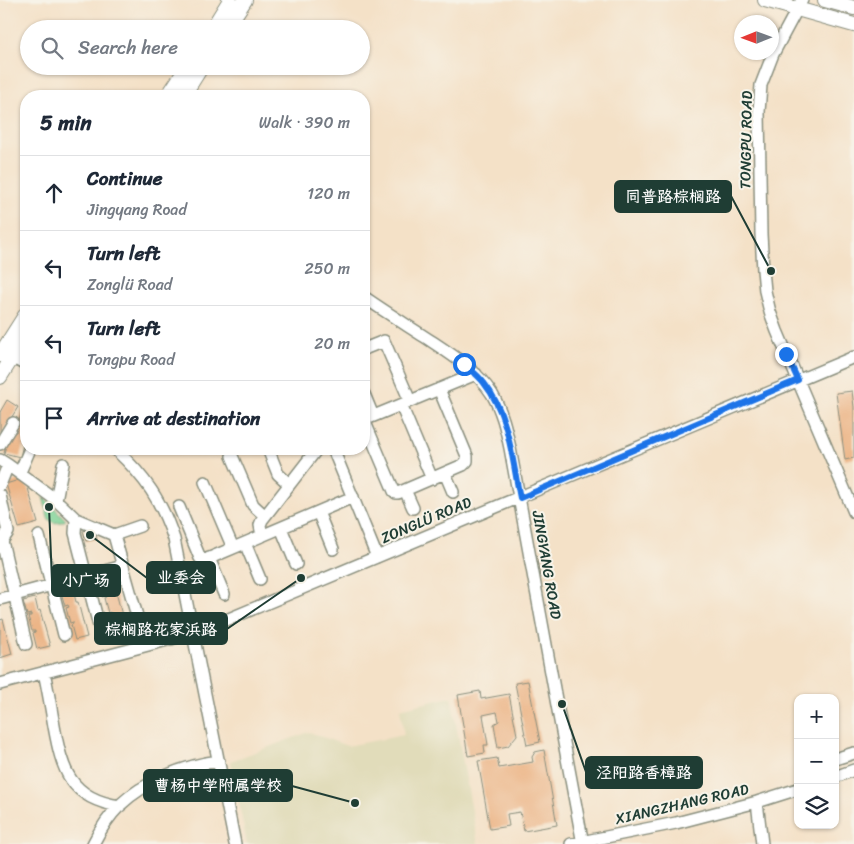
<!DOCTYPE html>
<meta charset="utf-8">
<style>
body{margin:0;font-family:Sriracha,"LXGW WenKai TC",sans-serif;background:#f2f2f3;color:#1f2937}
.controls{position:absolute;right:15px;bottom:15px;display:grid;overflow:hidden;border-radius:10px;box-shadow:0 1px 4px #0004}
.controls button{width:45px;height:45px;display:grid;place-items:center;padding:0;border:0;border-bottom:1px solid #e0e1e3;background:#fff;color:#1f2937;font:25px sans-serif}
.compass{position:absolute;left:734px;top:15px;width:45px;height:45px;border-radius:50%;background:#fff;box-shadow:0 1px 4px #0004;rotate:269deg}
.stop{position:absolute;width:15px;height:15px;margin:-11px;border:4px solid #1a73e8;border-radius:50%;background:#fff}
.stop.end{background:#1a73e8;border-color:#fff;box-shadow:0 1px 5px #0008}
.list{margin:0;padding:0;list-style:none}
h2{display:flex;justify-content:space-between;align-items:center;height:65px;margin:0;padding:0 20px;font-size:21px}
h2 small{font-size:16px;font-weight:400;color:#747a83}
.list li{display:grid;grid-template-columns:32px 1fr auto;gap:15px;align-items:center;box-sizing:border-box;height:75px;padding:0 20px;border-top:1px solid #e0e1e3}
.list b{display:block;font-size:19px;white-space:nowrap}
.list p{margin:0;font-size:16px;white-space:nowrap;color:#747a83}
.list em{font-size:16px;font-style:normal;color:#747a83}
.icon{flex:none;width:28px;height:28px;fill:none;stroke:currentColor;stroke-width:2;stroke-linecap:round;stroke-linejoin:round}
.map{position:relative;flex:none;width:854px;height:844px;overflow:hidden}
.search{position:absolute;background:#fff;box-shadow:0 1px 4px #0004;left:20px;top:20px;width:350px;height:55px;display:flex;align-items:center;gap:12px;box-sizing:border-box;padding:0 18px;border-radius:28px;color:#747a83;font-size:19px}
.panel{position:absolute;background:#fff;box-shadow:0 1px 4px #0004;left:20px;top:90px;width:350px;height:365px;border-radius:20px}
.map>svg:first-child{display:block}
</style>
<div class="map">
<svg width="854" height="844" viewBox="0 0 854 844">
<rect width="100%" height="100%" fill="#f7f3e8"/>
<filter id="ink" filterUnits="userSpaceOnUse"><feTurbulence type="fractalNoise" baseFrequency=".02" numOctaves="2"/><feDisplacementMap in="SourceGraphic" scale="10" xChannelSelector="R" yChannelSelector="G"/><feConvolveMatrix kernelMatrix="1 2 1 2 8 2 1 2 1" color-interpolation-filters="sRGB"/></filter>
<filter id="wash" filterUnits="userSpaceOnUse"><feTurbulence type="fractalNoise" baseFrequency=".0096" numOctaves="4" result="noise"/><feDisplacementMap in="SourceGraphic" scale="20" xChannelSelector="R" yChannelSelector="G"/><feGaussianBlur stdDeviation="1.12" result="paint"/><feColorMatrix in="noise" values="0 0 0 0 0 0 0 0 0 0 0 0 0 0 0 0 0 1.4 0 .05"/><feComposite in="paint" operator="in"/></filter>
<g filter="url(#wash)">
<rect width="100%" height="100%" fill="#f4e1c7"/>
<path fill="#e1dcba" d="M451,697L478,844H247L231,761L309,732L347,746L404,735L400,709Z"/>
<path fill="#7cd194" stroke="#4e8764" d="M43,496L66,520C59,523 53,525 48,518Z"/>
<g id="blocks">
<path fill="#ecb587" d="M852,391L854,407V458L845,460L836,393Z
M7,400L18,407L0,436V412Z
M22,410L26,411V436H25L20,457L4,453L10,431L16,432Z
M25,478L38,523L19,528L6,484Z
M94,528L97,539L86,541L83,531Z
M110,579L114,593L116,592L125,627L112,631L108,615L111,614L110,612L108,613L104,598L106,597V596L102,597L99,582Z
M73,589L76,602H78L87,637L75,640L71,625L73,624V622L70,623L66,608L69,607L68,605L65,606L61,592Z
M35,598L38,611L40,610L50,646L37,649L33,633L35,632V631H32L28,616H31V614L27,615L23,601Z
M3,619L12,654L0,658V620Z
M528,681L540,742L527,745L515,683Z
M480,691L481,699L509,694L517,735L508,746L498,748L494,724L499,721L497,712L483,715L488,745H484L485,753L468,756L458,695Z
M544,750L557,825L524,831L520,812L507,814L509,826L490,829L478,761L497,758L499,768L533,762L532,757L535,752Z"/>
</g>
</g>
<g filter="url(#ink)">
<use href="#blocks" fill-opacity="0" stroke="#8a8f7e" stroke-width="1"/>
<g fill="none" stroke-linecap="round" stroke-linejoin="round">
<defs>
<path id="minor" d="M802,0L773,54L761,85L759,112L761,234L763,270L765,291L770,312L777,331L854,512
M364,297C384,311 405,324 425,337C449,353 476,369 492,394C502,411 506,429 510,448L557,705L583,844
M364,349L384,341L410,401
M6,354L26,365
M364,394L373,416
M401,405L432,479
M364,420L394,491L396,493H398L463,465L467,461V456L439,389
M364,420L476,374
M0,444L13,423
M115,449C146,478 161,500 174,539L235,844
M268,449L278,474L289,484
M333,449L377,557
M232,456L253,505L265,516
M0,460L8,465L0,485
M8,465L56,500L76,519L114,535L140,526
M20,472L30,449
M445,473L453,492
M205,482L233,548
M405,490L413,508
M0,495L8,532L2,541L26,644
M56,500L63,464
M179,507L200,558L205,560L353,497
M318,512L333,549
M76,519L75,533L99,626
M281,528L296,564
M114,535L137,616
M39,536L64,635
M262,536L260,525L262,520L317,449
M245,543L260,579
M209,558L224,594
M0,599L123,566
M44,672C48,690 51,708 54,726C62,770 70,799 120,806
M0,684L171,639L212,626L854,357
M835,759L854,753
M835,777L854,770
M757,802L762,844
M93,844C100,830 108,817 120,805C144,782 185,765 219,761
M571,844L676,823L757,802L798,789"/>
<path id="major" d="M765,0L854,25
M825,0L854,8
M212,29L230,0
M226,29L245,0
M168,96L188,66
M183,96L202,66
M0,355L26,314
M0,377L26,336"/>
</defs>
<use href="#minor" stroke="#8a8f7e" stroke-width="14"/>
<use href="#major" stroke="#8a8f7e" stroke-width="16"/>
<use href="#minor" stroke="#fff" stroke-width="11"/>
<use href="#major" stroke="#fff" stroke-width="14"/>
</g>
</g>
<g fill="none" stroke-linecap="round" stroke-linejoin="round" filter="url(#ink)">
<path stroke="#1a73e8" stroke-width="6" d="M464,364C471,370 478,375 484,383C509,414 512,459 520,498L798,380L786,354"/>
</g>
<g text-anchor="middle" stroke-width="4" stroke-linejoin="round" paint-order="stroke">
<g font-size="15" fill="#1f3d34" stroke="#f7f3e8">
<text transform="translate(746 140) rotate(-89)" y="5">TONGPU ROAD</text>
<text transform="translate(426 520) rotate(-23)" y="5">ZONGLÜ ROAD</text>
<text transform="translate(547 565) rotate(80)" y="5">JINGYANG ROAD</text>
<text transform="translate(682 804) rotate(-13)" y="5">XIANGZHANG ROAD</text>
</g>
</g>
<path fill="none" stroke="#1f3d34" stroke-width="2" d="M771 271L731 196M90 535L147 578M49 507L52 581M301 578L227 629M562 704L586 772M355 803L292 786"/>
<g fill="#1f3d34" stroke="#f7f3e8" stroke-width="2">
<circle cx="771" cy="271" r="5"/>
<circle cx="90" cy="535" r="5"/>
<circle cx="49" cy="507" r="5"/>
<circle cx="301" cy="578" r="5"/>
<circle cx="562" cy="704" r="5"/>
<circle cx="355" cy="803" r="5"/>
</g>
<g fill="#1f3d34" stroke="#1f3d34" stroke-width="2">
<rect x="615" y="181" width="116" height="31" rx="5"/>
<rect x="147" y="562" width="68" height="31" rx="5"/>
<rect x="52" y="565" width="68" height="31" rx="5"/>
<rect x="95" y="613" width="132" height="31" rx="5"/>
<rect x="586" y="757" width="116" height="31" rx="5"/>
<rect x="144" y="770" width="148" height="31" rx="5"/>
</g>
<g font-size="16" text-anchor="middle" font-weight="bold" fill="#fff">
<text x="673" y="202">同普路棕榈路</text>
<text x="181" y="583">业委会</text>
<text x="86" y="586">小广场</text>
<text x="161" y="635">棕榈路花家浜路</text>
<text x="644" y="778">泾阳路香樟路</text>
<text x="218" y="791">曹杨中学附属学校</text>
</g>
</svg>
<div class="controls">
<button>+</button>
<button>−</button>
<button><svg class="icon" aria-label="layers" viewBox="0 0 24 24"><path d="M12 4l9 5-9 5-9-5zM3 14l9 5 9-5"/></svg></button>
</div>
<svg class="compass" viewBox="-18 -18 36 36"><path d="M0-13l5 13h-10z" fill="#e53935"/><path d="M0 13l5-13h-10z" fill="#747a83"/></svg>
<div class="stop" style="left:464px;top:364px"></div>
<div class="stop end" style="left:786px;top:354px"></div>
<div class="search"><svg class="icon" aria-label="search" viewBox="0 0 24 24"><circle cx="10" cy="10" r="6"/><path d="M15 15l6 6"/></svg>Search here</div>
<section class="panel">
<h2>5 min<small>Walk · 390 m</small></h2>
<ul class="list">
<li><svg class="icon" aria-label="ahead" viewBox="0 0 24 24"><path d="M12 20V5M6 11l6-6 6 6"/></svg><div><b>Continue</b><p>Jingyang Road</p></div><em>120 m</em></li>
<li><svg class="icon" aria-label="left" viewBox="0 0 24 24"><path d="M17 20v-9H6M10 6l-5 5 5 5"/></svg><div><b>Turn left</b><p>Zonglü Road</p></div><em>250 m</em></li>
<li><svg class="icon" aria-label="left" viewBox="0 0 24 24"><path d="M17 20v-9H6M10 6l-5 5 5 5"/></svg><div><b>Turn left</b><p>Tongpu Road</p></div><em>20 m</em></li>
<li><svg class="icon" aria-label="arrive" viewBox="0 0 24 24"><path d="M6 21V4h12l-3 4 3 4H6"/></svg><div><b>Arrive at destination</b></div></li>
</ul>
</section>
</div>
